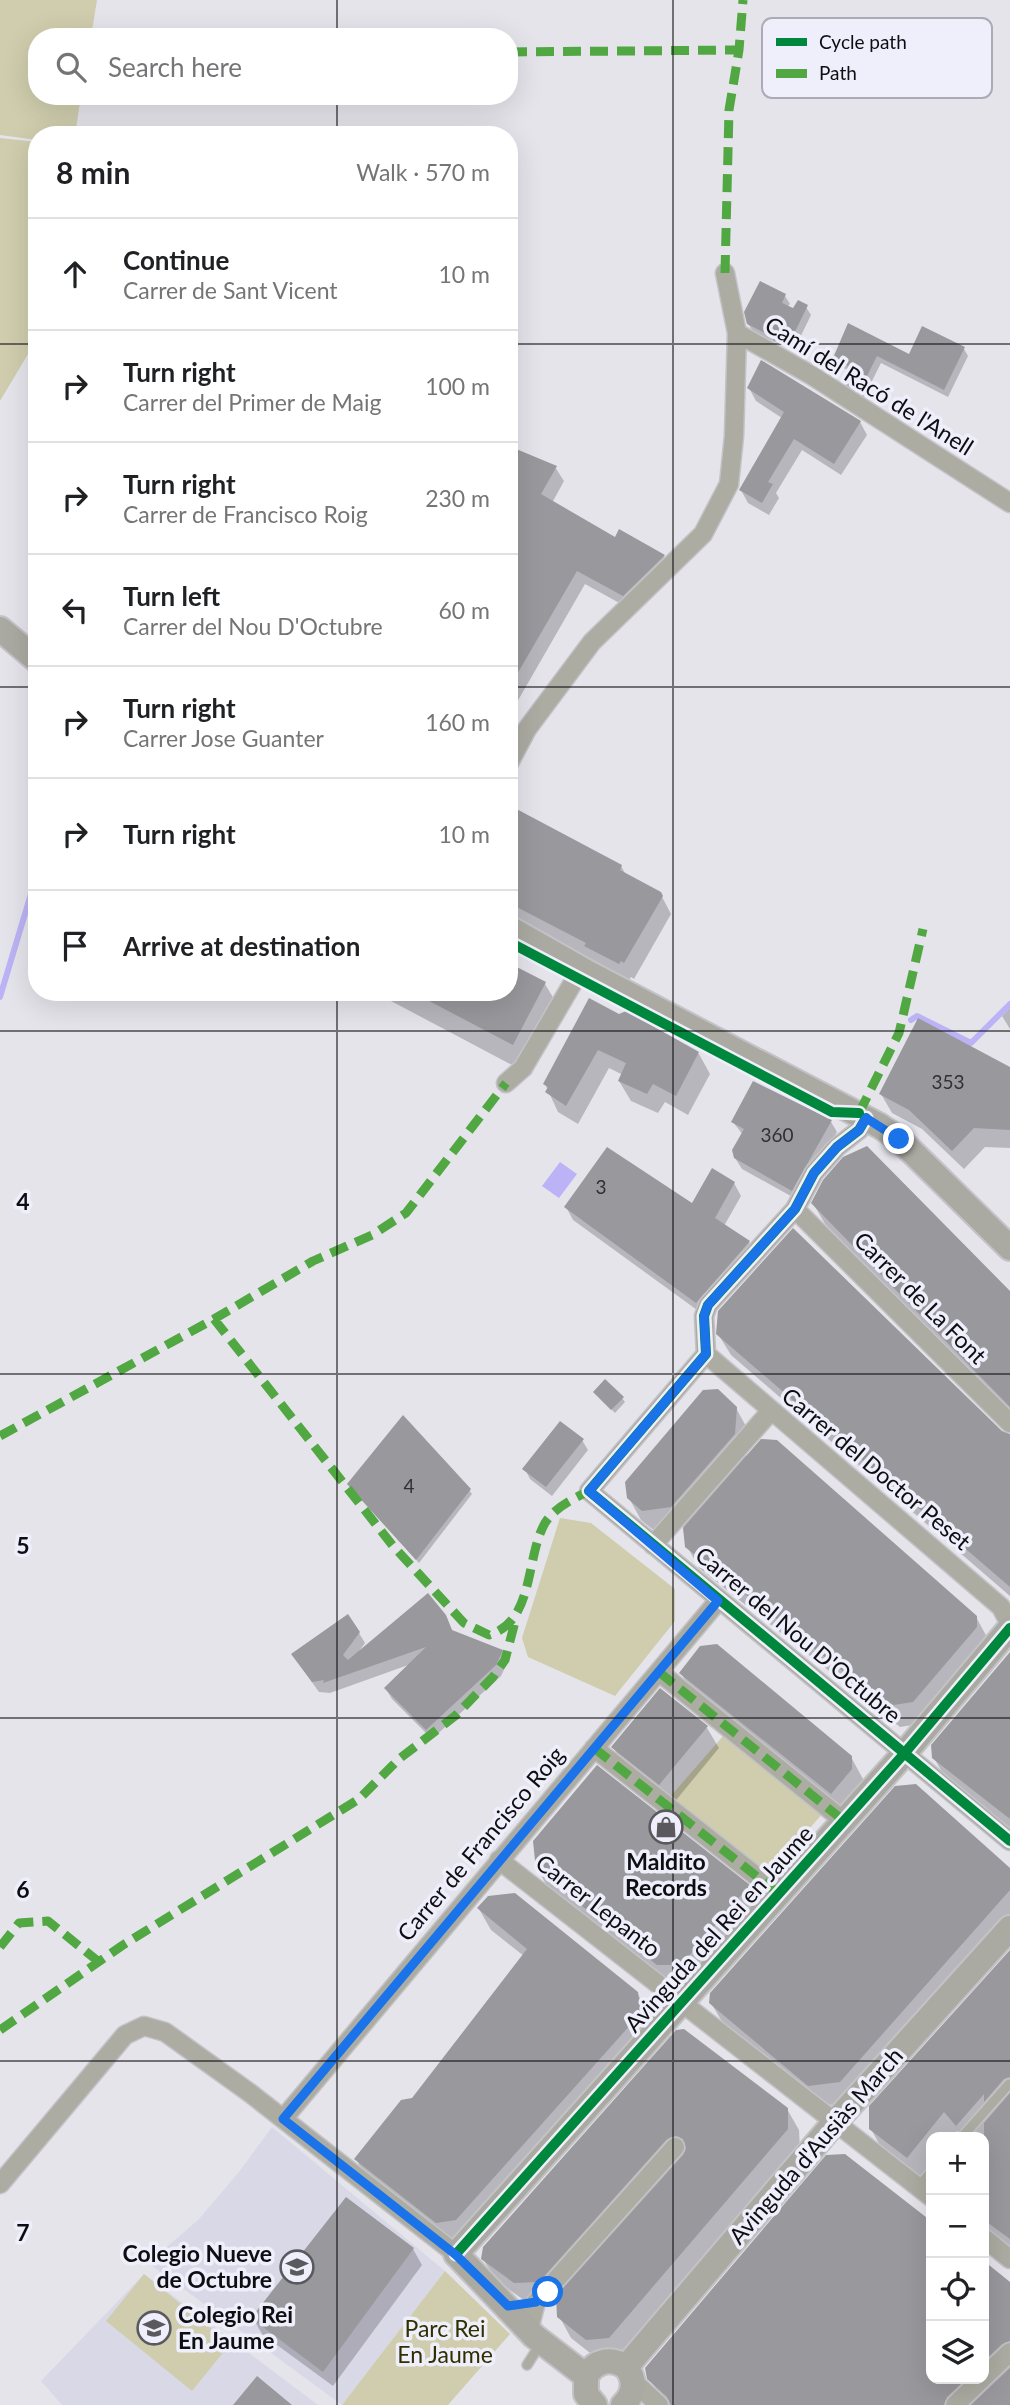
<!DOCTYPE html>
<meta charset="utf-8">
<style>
body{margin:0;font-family:Lato,sans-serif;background:#f6f6f6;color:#202124}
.controls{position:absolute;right:21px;bottom:21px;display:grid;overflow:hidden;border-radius:14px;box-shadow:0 7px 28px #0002}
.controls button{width:63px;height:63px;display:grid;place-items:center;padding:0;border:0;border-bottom:2px solid #e0e0e0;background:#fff;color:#202124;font:35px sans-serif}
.stop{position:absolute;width:21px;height:21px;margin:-16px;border:5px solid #1a73e8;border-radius:50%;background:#fff}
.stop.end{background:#1a73e8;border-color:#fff;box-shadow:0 2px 7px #0008}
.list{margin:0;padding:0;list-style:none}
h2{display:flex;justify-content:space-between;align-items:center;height:91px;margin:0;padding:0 28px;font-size:30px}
h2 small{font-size:23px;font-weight:400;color:#757577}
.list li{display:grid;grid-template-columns:46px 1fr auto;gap:21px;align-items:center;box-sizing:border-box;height:112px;padding:0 28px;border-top:2px solid #e0e0e0}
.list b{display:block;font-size:26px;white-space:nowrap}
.list p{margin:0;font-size:23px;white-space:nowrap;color:#757577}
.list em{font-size:23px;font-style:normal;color:#757577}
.icon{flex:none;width:38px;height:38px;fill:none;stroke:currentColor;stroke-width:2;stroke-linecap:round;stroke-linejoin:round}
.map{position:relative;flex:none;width:1010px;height:2405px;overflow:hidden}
.search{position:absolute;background:#fff;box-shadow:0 7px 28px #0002;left:28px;top:28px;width:490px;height:77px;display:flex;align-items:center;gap:18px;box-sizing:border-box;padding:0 24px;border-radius:28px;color:#757577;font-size:26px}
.panel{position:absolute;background:#fff;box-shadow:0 7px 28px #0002;left:28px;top:126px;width:490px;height:875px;border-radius:28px}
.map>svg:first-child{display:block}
</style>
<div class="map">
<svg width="1010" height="2405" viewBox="0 0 1010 2405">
<rect width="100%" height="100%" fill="#e5e4eb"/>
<path fill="#d9d8e6" d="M272,2127L445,2271L342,2405L148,2263L198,2220L239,2172Z
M144,2274L318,2405H62L41,2381Z"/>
<path fill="#cfcdad" d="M0,0H97L91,37H37V96H81L75,135H37V140L0,135Z
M0,138L37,142V339L0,401Z
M560,1518L591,1523L675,1589V1621L615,1696L528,1657L522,1638Z
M724,1735L823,1813L768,1876L669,1798Z
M445,2271L510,2334L448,2405H342Z
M144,2274L230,2344L192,2391L106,2321Z"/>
<path fill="#bcb3f6" d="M560,1162L577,1174L559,1198L542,1186Z"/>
<path fill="#0003" d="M785,296L790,304L787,307L793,310L806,307L811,315L794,350L753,332L748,323Z
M849,326L910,356L964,349L968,356L948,397L881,363L863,399L848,389L843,381L848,370L839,366L835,358Z
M749,388L860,422L867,435L841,475L802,450L776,493L779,498L769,515L748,503L741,490L782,418L756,401Z
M509,448L555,467L564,481L552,503L615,540L620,532L664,556L672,570L632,610L585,584L509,716Z
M509,807L621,866L626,875L660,893L671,914L634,979L631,977L629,980L509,914Z
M545,984L563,1014L531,1075L374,992H509Z
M1010,1008V1029L1002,1016Z
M626,1013L699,1054L710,1074L688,1115L665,1102L658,1113L631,1101L619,1081L623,1075L609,1068L578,1124L558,1112L545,1084L619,1016Z
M1010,1069V1148L985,1147L964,1169L922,1129L892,1113L881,1094Z
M733,1122H831L837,1132L798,1200L742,1169L735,1158L743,1135Z
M734,1183L741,1196L724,1226L749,1242L756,1255L704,1315L573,1220L566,1207L693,1205Z
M813,1203L1010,1293V1413L825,1224Z
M718,1334L1010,1435V1596L731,1355Z
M595,1393L622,1398L625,1402L615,1413Z
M736,1408L748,1430L746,1459L976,1617L988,1639L925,1723L900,1727L699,1568L687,1546L684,1527L656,1532L641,1520L629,1498Z
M582,1440L588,1450L552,1496L530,1479L525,1469Z
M352,1489L469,1490L472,1494L419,1563Z
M445,1616L453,1632L502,1651L508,1661L501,1676L432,1739L392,1699L386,1689L411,1664L330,1693L319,1692L299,1664L359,1633L365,1643L360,1650Z
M1010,1654V1829L946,1779L934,1758Z
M681,1673L851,1757L863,1779V1791L843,1814L693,1694Z
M660,1690L707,1728L719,1748L672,1805L625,1768L613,1747Z
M538,1870L748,1887L760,1907L693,1985L671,1986L550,1891Z
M1010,1870V1924L852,2102L821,2106L724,2025L711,2003Z
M479,1909L637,1993L650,2015L652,2035L449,2244L368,2180L356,2159L413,2099L524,1956L491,1930Z
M1010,1952V2249L984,2230V2137H962L957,2131L952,2137H931V2164L920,2178L883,2151L871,2129Z
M677,2032L787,2109L799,2130L800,2150L620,2358L599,2360L571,2338L559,2316L558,2294L551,2302L528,2303L496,2280L483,2259Z
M845,2156L931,2223V2379H984V2264L1010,2284V2405H667L649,2378Z
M413,2249L422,2265L333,2386L262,2334L253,2318Z"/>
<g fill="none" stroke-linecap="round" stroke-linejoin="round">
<path stroke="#bcb3f6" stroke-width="6" d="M0,997L37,874
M911,1020L917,1016L971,1043L1010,1004"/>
</g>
<path fill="#99989d" d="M760,281L786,294L782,303L793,308L798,300L808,305L787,348L773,340L775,338L747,324L744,312Z
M848,323L909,354L922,326L965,347L944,390L877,356L859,392L842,381L848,366L833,358Z
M761,360L861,421L834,464L794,439L768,482L773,484L762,503L739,490L784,412L747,388Z
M509,446L557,466L541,494L615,537L619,529L665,555L623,596L577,571L509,688Z
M509,805L622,865L620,870L661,892L663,896L624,963L621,961L619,964L584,946L586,943L509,903Z
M509,963L546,982L513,1045L412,992H509Z
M589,998L619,1014L626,1011L699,1052L676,1096L653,1084L647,1094L618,1081L626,1063L598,1050L566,1106L545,1092L548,1087L543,1084Z
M918,1018L1010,1067V1130L974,1128L952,1151L909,1110L879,1094Z
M753,1081L832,1120L792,1191L734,1158L732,1150L744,1129L731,1122Z
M867,1146L1010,1291V1407L811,1203L823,1180L843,1157Z
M607,1147L692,1203L712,1168L735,1182L715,1218L750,1241L696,1303L564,1207Z
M793,1228L1002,1431L1010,1434V1587L716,1334L718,1311Z
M605,1379L624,1397L611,1410L593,1392Z
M718,1389L737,1407L735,1434L671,1507L642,1511L627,1498L625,1482L703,1390Z
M403,1415L471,1489L416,1560L347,1484Z
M560,1421L584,1439L546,1487L522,1469Z
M761,1439L777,1440L977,1616V1627L913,1702L887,1706L685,1547L683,1528Z
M428,1593L446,1615L452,1630L503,1650L496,1665L426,1730L384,1688L426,1647L323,1683L324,1680L312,1682L291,1654L348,1614L360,1632L343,1655L348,1660Z
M717,1644L852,1756V1769L831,1794L679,1673L700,1646Z
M1010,1652V1819L932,1758L931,1745Z
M660,1688L708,1726L659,1785L611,1747Z
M597,1765L750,1885L681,1965H657L536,1870L533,1841Z
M916,1784L1010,1868V1890L840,2082L808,2086L709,2003L710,1993L895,1786Z
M515,1893L638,1992L641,2013L456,2220L436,2223L354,2159L401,2100L412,2098L527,1949L477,1908L488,1896Z
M1010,1950V2077L1004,2079L984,2102V2094L956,2126L944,2112L907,2158L869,2129V2106Z
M684,2029L788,2108V2129L609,2338L586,2340L557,2317L556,2296L683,2155L686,2149L683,2139L677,2136L667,2139L539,2282L514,2283L481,2259L483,2247L676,2030Z
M1010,2093V2239L984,2220V2123Z
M845,2154L931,2221V2379H966L947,2397L944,2405H671L667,2397L647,2379L645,2368L826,2155Z
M346,2197L414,2248L323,2372L251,2318Z
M984,2261L1010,2282V2341L1002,2344L984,2361Z
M1010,2368V2405H971L991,2386Z
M257,2376L292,2405H233Z"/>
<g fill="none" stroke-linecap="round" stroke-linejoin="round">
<defs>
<path id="lane" d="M962,2137L1009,2084
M918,2187L931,2172
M527,2365L541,2343"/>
<path id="street" d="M737,333L811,375L1010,503
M509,763L527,729L592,642L703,534L729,484L734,436L737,333L725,273
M506,1083L523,1068L581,969
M866,1118L859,1130L837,1147L814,1173L795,1209L708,1305L704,1316L706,1354L589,1491L1010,1841
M795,1209L1010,1423
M706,1354L1001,1607L1010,1624
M653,1545L770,1412
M659,1672L844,1821
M594,1748L779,1894
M499,1860L931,2197
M283,2119L718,1601
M0,2184L125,2035L144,2026L165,2032L250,2093L456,2254
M984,2238L1010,2259
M529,2329L536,2302L675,2147
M984,2377L1010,2352
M633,2381L659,2405
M955,2405L982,2379"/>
<path id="secondary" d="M0,629L37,660
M509,928L590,974L880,1126L899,1139L1010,1248
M626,2367L835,2122L1010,1928
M586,2376L534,2336L456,2254L903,1755L1010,1628
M595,2405L586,2394V2376C596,2360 611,2357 626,2367C636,2380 635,2394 623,2405"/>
</defs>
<use href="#lane" stroke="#c3c3c7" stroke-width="12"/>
<use href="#street" stroke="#c3c3c7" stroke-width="21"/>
<use href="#secondary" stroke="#c3c3c7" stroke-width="28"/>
<use href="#lane" stroke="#acaca3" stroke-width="9"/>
<use href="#street" stroke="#acaca3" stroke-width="18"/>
<use href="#secondary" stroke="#abaaa2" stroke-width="24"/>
<path stroke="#51a842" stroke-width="9" stroke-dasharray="18 9" stroke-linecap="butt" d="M509,52L739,50
M725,273L729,110L739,50L743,0
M859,1113L899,1033L923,929
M214,1319L393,1546L464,1623L489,1635C535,1621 525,1558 545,1523C555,1507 573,1499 589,1491
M0,1436L214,1319L313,1261L372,1235L406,1213L506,1083
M659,1672L844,1821
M594,1748L779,1894
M0,1947L19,1923L48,1921L99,1962
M0,2030L123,1945L359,1799L399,1759L455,1716L493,1677L505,1660L516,1618"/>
<defs>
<path id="cycleway" d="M509,942L832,1112L859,1113
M866,1118L859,1130L837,1147L814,1173L795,1209L708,1305L704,1316L706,1354L589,1491L1010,1841
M456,2254L903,1755L1010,1628"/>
</defs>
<use href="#cycleway" stroke="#efeefb" stroke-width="15"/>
<use href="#cycleway" stroke="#00873e" stroke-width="10"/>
</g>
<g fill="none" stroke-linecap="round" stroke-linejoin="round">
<path stroke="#1a73e8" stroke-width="9" d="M548,2292L536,2302L508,2306L456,2255L283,2119L718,1601L589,1491L706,1354L704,1316L708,1305L795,1209L814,1173L837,1147L859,1130L866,1118L899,1139"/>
</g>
<path fill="none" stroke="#0e0e12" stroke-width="2" stroke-opacity="0.55" d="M337,0V37M673,0V2405M337,96V135M0,344H37M509,344H1010M0,687H37M509,687H1010M337,992V2405M0,1031H1010M0,1374H1010M0,1718H1010M0,2061H1010"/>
<defs>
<symbol id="shop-ring" viewBox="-11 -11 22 22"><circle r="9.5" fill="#efeefb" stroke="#59595e" stroke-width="1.5"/><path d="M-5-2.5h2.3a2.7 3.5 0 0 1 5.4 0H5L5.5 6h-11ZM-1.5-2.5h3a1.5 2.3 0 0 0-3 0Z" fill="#59595e"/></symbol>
<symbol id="school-ring" viewBox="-11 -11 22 22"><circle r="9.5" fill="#efeefb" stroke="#59595e" stroke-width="1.5"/><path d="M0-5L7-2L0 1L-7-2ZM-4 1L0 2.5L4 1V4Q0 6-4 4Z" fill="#59595e"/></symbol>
</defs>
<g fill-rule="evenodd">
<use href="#shop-ring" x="647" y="1808" width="38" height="38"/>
<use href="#school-ring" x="278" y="2248" width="38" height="38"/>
<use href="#school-ring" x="135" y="2309" width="38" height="38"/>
</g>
<g text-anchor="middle" stroke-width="7" stroke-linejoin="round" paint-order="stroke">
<g font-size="19" fill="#313035">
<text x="948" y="1089">353</text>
<text x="777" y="1142">360</text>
<text x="601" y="1194">3</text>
<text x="409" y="1493">4</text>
</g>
<g font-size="23" fill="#0e0e12" stroke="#efeefb">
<text transform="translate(869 386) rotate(32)" y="8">Camí del Racó de l'Anell</text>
<text transform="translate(920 1298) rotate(45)" y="8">Carrer de La Font</text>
<text transform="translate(876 1469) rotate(40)" y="8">Carrer del Doctor Peset</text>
<text transform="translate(798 1635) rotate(40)" y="8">Carrer del Nou D'Octubre</text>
<text transform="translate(481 1844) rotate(-50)" y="8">Carrer de Francisco Roig</text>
<text transform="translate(598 1906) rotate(38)" y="8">Carrer Lepanto</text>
<text transform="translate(719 1929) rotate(-48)" y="8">Avinguda del Rei en Jaume</text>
<text transform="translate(816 2146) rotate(-49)" y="8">Avinguda d'Ausiàs March</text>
</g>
<g font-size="23" font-weight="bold" fill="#0e0e12" stroke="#efeefb">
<text x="666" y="1870">Maldito<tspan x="666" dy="26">Records</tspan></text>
<text x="272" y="2262" text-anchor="end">Colegio Nueve<tspan x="272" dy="26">de Octubre</tspan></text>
<text x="178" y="2323" text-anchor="start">Colegio Rei<tspan x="178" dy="26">En Jaume</tspan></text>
</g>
<g font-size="23" fill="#312f00" stroke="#efeefb">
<text x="445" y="2337">Parc Rei<tspan x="445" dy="26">En Jaume</tspan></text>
</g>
</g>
<rect x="762" y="18" width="230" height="80" rx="10" fill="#efeefb" stroke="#acabb5" stroke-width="2"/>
<rect x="776" y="38" width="31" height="8" fill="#00873e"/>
<rect x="776" y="69" width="31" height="9" fill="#51a842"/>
<g font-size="19" fill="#0e0e12">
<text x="819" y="49">Cycle path</text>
<text x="819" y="80">Path</text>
</g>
<g font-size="23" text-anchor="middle" font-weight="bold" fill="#0e0e12" stroke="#efeefb" stroke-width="7" stroke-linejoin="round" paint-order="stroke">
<text x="23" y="1210">4</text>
<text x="23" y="1554">5</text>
<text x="23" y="1898">6</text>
<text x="23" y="2241">7</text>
</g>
</svg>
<div class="controls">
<button>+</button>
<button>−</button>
<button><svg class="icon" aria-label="locate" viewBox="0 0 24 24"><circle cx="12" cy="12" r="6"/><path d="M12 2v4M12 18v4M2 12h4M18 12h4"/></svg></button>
<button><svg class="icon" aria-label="layers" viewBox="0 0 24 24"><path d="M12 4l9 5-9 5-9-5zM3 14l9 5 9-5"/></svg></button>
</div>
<div class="stop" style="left:548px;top:2292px"></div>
<div class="stop end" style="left:899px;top:1139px"></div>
<div class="search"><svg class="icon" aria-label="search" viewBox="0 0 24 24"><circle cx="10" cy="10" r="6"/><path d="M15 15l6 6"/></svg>Search here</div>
<section class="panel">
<h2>8 min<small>Walk · 570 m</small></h2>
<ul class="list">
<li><svg class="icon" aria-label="ahead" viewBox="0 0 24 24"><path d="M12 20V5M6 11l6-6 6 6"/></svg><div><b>Continue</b><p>Carrer de Sant Vicent</p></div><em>10 m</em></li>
<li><svg class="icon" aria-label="right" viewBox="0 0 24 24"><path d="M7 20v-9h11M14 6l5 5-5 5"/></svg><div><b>Turn right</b><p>Carrer del Primer de Maig</p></div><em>100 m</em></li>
<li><svg class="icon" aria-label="right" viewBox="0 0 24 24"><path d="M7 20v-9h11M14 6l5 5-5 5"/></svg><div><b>Turn right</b><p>Carrer de Francisco Roig</p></div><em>230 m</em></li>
<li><svg class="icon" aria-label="left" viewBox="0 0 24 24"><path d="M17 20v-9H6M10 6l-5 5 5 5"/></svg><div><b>Turn left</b><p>Carrer del Nou D'Octubre</p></div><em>60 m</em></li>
<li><svg class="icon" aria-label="right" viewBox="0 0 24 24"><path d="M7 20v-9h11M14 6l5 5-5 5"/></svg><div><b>Turn right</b><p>Carrer Jose Guanter</p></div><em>160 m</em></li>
<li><svg class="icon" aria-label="right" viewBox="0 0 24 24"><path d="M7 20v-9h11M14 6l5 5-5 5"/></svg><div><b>Turn right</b></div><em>10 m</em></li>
<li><svg class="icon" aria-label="arrive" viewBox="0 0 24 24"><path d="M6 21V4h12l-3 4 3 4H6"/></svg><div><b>Arrive at destination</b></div></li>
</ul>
</section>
</div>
